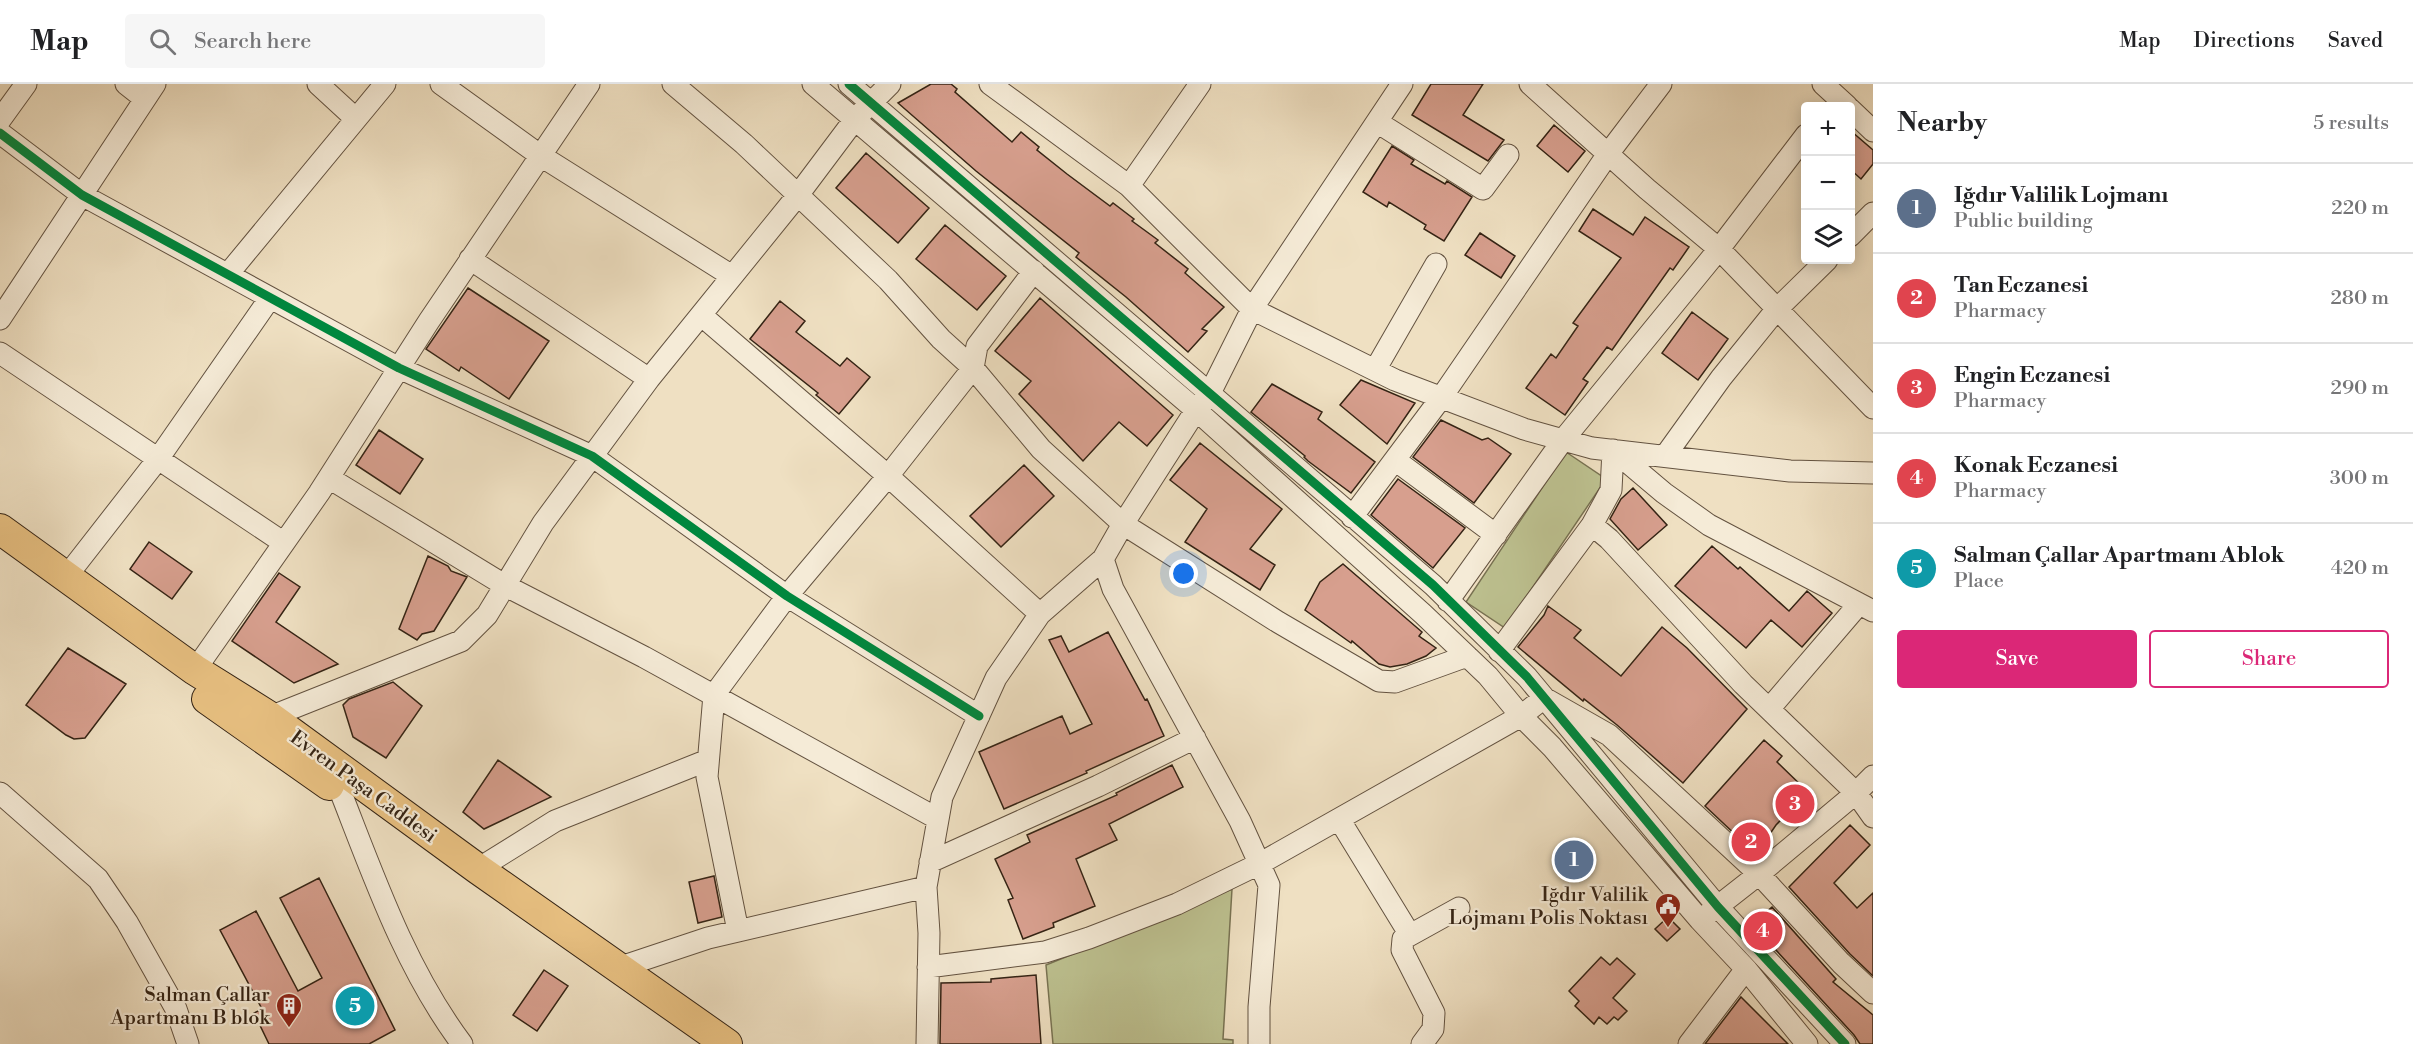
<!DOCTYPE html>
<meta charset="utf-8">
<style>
body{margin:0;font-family:"Libre Bodoni",serif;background:#f6f6f6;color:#202124}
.controls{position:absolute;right:18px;top:18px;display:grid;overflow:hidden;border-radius:6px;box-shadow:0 3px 15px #0003}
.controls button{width:54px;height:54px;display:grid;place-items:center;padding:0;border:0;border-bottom:2px solid #e0e0e0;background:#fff;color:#202124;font:30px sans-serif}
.you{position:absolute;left:1184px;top:490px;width:21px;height:21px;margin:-15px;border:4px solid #fff;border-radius:50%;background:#1a73e8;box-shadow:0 0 0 9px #1a73e833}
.badge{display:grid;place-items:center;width:39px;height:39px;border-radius:50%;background:#db2777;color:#fff;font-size:20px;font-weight:700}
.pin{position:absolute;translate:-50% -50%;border:3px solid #fff;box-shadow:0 2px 6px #0006}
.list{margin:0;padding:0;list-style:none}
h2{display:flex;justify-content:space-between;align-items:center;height:78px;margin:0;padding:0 24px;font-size:26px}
h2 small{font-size:20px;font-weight:400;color:#757577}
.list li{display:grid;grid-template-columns:39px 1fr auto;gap:18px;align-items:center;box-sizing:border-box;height:90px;padding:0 24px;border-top:2px solid #e0e0e0}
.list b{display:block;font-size:22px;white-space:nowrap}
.list p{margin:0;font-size:20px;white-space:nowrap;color:#757577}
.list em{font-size:20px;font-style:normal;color:#757577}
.actions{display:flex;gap:12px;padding:18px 24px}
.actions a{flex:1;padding:14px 0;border:2px solid #db2777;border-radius:6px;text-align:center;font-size:21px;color:#db2777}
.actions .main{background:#db2777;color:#fff}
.icon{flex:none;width:33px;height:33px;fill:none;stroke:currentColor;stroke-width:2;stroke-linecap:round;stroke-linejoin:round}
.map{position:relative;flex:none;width:1873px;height:960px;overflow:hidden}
header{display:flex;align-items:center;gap:36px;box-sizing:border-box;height:84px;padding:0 30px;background:#fff;border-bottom:2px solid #e0e0e0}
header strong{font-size:28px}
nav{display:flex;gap:33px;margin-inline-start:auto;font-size:21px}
.search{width:420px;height:54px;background:#f6f6f6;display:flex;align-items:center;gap:15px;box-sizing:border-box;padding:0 21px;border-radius:6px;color:#757577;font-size:22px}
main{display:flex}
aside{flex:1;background:#fff}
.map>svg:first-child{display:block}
</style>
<header>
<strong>Map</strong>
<div class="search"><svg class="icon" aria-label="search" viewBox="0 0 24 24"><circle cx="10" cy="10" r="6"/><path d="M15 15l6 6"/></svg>Search here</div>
<nav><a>Map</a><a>Directions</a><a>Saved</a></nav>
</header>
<main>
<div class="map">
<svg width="1873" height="960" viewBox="0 0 1873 960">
<rect width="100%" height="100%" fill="#efe0c2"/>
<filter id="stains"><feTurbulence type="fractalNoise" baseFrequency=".00333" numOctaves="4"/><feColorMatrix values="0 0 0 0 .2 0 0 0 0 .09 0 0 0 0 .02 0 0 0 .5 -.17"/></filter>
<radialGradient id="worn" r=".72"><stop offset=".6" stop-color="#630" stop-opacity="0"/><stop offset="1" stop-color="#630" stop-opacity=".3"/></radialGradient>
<path fill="#bdc190" stroke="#787252" stroke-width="1.5" d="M1566,368L1606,395L1505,544L1466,518Z
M1232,805L1223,955L1233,956V960H1053L1046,881Z"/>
<path fill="#d79f8e" stroke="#342314" stroke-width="1.5" d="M931,0H951L957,5L955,8L1012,58L1021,48L1039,63L1037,66L1067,90L1110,122L1113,119L1134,135L1132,137L1158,156L1155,159L1188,185L1185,189L1224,223L1202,245L1207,247L1188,268L1126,213L1076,173L1079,169L976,87L898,19Z
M1431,0H1483L1463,31L1504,56L1488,77L1412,31Z
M1554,41L1585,67L1568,88L1537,62Z
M1851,47L1873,66V80L1861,95L1851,86Z
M1392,62L1414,76L1411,80L1445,100L1447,97L1472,113L1444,157L1424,145L1426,141L1389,118L1387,123L1363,108Z
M866,69L929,124L898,159L836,104Z
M1593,125L1633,151L1645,133L1689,163L1673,186L1670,184L1612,266L1607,263L1583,295L1588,298L1565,331L1526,304L1551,270L1556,274L1578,242L1573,239L1621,174L1579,147Z
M945,141L1006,192L977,226L916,175Z
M1480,149L1515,172L1501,194L1465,171Z
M468,204L549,257L509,315L461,283L459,287L426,265Z
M1040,214L1173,331L1147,362L1119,338L1083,377L1019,310L1031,297L995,267Z
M780,217L805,237L796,248L840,282L847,274L870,293L839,330L816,311L818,309L750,255Z
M1692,228L1728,255L1698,296L1662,269Z
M1361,296L1415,319L1387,360L1340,321Z
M1272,300L1322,328L1318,335L1375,378L1351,409L1308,377L1304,373L1305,372L1251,328Z
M1441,336L1482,356L1488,354L1511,370L1474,419L1413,373Z
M379,346L423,375L400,410L356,381Z
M1200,359L1282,425L1250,465L1275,481L1260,506L1185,458L1207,425L1170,396Z
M1024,381L1054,412L1001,463L970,432Z
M1398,395L1465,444L1433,484L1371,431Z
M1633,404L1667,441L1638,466L1610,435L1621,415Z
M149,458L192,488L172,515L130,485Z
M1712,462L1738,485L1740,483L1789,527L1807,507L1832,529L1802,563L1771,536L1746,564L1675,502Z
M428,472L448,482L451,487L467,493L434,547L422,550L417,556L399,545Z
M1343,480L1422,548L1419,552L1436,564L1426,572L1407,580L1390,583L1379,580L1352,557L1351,559L1305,526L1320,498Z
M279,489L300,503L276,538L338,580L294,599L232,557Z
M1548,522L1581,546L1574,554L1621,592L1662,543L1687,564L1747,625L1683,699L1617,641L1584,615L1583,617L1518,563L1544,531Z
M1108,548L1145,616L1147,615L1164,652L1086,687L1087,689L1004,725L979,668L1062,632L1070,650L1092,640L1049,556L1061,552L1069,568Z
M68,564L126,600L85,654L74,655L66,651L26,621Z
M393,598L422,622L386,674L353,653L343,621L349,615Z
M1764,656L1782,672L1777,678L1808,708L1776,741L1756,770L1705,722Z
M498,676L551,713L484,745L463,728Z
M1172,681L1183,703L1109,740L1117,756L1076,775L1095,822L1053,839L1054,843L1023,855L1008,816L1013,814L995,775L1030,758L1027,751L1117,711L1116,709Z
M1850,741L1870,761L1834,799L1857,824L1873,809V892L1850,870L1789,803Z
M714,792L722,833L698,839L689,798Z
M319,794L395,946L369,960H269L254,929L262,925L220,846L256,827L298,907L322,894L280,814Z
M1772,823L1836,895L1833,898L1873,931V960H1860L1854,951L1752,840Z
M1668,833L1680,845L1667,857L1655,845Z
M1601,873L1610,881L1617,874L1635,890L1613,914L1627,927L1618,936L1614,933L1607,940L1599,933L1594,940L1575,922L1579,917L1569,907Z
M544,886L568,902L537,947L513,931Z
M1036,891L1041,960H940L941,899L991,898V895Z
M1741,913L1788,960H1705Z"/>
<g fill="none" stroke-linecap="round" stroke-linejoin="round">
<defs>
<path id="minor" d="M126,0L145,15
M318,0L356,35
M441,0L541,72L732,192
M673,0L744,60L888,196L941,255L973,284L1041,365L1123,440L1103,475L1113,505L1240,737L1269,801L1259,923V960
M813,0L1196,326L1423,530L1488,592L1521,632L1552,663L1700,836L1746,885L1807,960
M849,0L1433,501L1527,593L1718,823L1845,960
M990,0L1129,102L1252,225L1395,296L1524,345L1592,364L1790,387L1873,389
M1402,0L1252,225L1210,309L1196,326L1123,440L1278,538L1379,597L1395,598L1467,572
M1530,0L1647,105L1719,165L1873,324
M1823,0L1847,22
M1850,25L1873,47
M0,36L26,0
M1377,38L1483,105L1508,71
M0,49L82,111L399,284L592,372L787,512L979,632
M1129,102L1200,0
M1850,152L1873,129
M470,175L649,295
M228,190L385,0
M701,231L888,392L1040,530
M0,235L155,0
M0,269L284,459
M1375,286L1436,180
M1613,366L1664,409L1709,441L1873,527
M1665,372L1721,294L1776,226L1827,176
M1395,376L1496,451
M329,394L506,502L644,573L938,735
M1352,433L1441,314L1608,70L1661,0
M1592,441L1609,455L1743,600L1856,709L1873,733
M66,493L158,375L270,214
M1448,517L1563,356L1719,165L1806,51
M1499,567L1592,441L1611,406L1613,366
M195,586L319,409L429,237L589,0
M1769,625L1859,520
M270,633L461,557L487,531L543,439L649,295L798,111L855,35L890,0
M0,709L98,795L127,838L176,925L188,960
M341,709C375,796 406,885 462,960
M1339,735L1410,851
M930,778L1098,702L1195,654
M478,785L555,737L708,676
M1708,830L1759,790L1856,709L1873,692
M738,847L707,693L714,611L787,512L888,392L973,284L977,262L1034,187
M928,883L1045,868L1089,854L1177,820L1261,779L1521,632L1544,614L1609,651L1759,790L1841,879L1873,909
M618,884L708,854L926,803
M927,960L929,849L926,803L942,713L996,594L1040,530L1103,475
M1422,960L1433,945L1434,929L1402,866L1403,855L1459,824
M1689,960L1746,885"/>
<path id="highway" d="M0,445L195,586L270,633L478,785L727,960
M207,615L329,701"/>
</defs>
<use href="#minor" stroke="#635240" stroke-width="23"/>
<use href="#highway" stroke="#342314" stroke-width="32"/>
<use href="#minor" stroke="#f5ebd7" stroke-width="21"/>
<use href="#highway" stroke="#e8c081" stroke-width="30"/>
<defs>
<path id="cycleway" d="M849,0L1433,501L1527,593L1718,823L1845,960
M0,49L82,111L399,284L592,372L787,512L979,632"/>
</defs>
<use href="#cycleway" stroke="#f5ebd7" stroke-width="13"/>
<use href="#cycleway" stroke="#00873e" stroke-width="9"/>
</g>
<defs>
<symbol id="civic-pin" viewBox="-11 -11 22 30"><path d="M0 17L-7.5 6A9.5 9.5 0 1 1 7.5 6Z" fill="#8f2418" stroke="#f5ebd7"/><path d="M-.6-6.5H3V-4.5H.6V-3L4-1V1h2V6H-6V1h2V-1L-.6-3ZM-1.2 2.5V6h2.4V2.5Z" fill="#fff"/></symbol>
<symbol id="building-pin" viewBox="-11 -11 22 30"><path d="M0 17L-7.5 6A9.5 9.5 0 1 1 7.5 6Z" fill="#8f2418" stroke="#f5ebd7"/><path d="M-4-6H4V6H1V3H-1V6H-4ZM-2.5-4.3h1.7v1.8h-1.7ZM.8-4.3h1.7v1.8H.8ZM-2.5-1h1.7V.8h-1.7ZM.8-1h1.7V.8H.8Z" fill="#fff"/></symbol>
</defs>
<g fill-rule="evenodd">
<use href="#civic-pin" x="1653" y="807" width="30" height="40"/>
<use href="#building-pin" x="274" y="907" width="30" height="40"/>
</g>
<g text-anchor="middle" stroke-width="4.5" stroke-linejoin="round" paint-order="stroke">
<g font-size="20" fill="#342314" stroke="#f5ebd7">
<text transform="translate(364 702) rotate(36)" y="7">Evren Paşa Caddesi</text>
</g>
<g font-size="20" fill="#342314" stroke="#f5ebd7" text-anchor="end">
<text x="1648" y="817">Iğdır Valilik<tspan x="1648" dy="23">Lojmanı Polis Noktası</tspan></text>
<text x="270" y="917">Salman Çallar<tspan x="270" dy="23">Apartmanı B blok</tspan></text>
</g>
</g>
<rect width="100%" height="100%" filter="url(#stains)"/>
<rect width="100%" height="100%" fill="url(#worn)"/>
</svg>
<div class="controls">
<button>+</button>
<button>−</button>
<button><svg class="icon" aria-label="layers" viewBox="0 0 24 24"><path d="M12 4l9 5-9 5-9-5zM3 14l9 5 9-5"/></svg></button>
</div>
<div class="you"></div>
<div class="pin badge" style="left:1574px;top:776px;background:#5c6f8a">1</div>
<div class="pin badge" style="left:1751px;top:758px;background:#e0444e">2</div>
<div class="pin badge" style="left:1795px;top:720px;background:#e0444e">3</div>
<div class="pin badge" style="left:1763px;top:847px;background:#e0444e">4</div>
<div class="pin badge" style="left:355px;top:922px;background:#0f9aa8">5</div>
</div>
<aside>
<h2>Nearby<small>5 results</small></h2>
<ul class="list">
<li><span class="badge" style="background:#5c6f8a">1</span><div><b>Iğdır Valilik Lojmanı</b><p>Public building</p></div><em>220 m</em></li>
<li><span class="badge" style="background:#e0444e">2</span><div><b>Tan Eczanesi</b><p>Pharmacy</p></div><em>280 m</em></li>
<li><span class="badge" style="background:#e0444e">3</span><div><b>Engin Eczanesi</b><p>Pharmacy</p></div><em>290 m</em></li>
<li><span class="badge" style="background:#e0444e">4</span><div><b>Konak Eczanesi</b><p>Pharmacy</p></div><em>300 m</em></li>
<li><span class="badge" style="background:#0f9aa8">5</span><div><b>Salman Çallar Apartmanı Ablok</b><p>Place</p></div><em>420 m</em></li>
</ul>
<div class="actions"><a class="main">Save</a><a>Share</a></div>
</aside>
</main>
